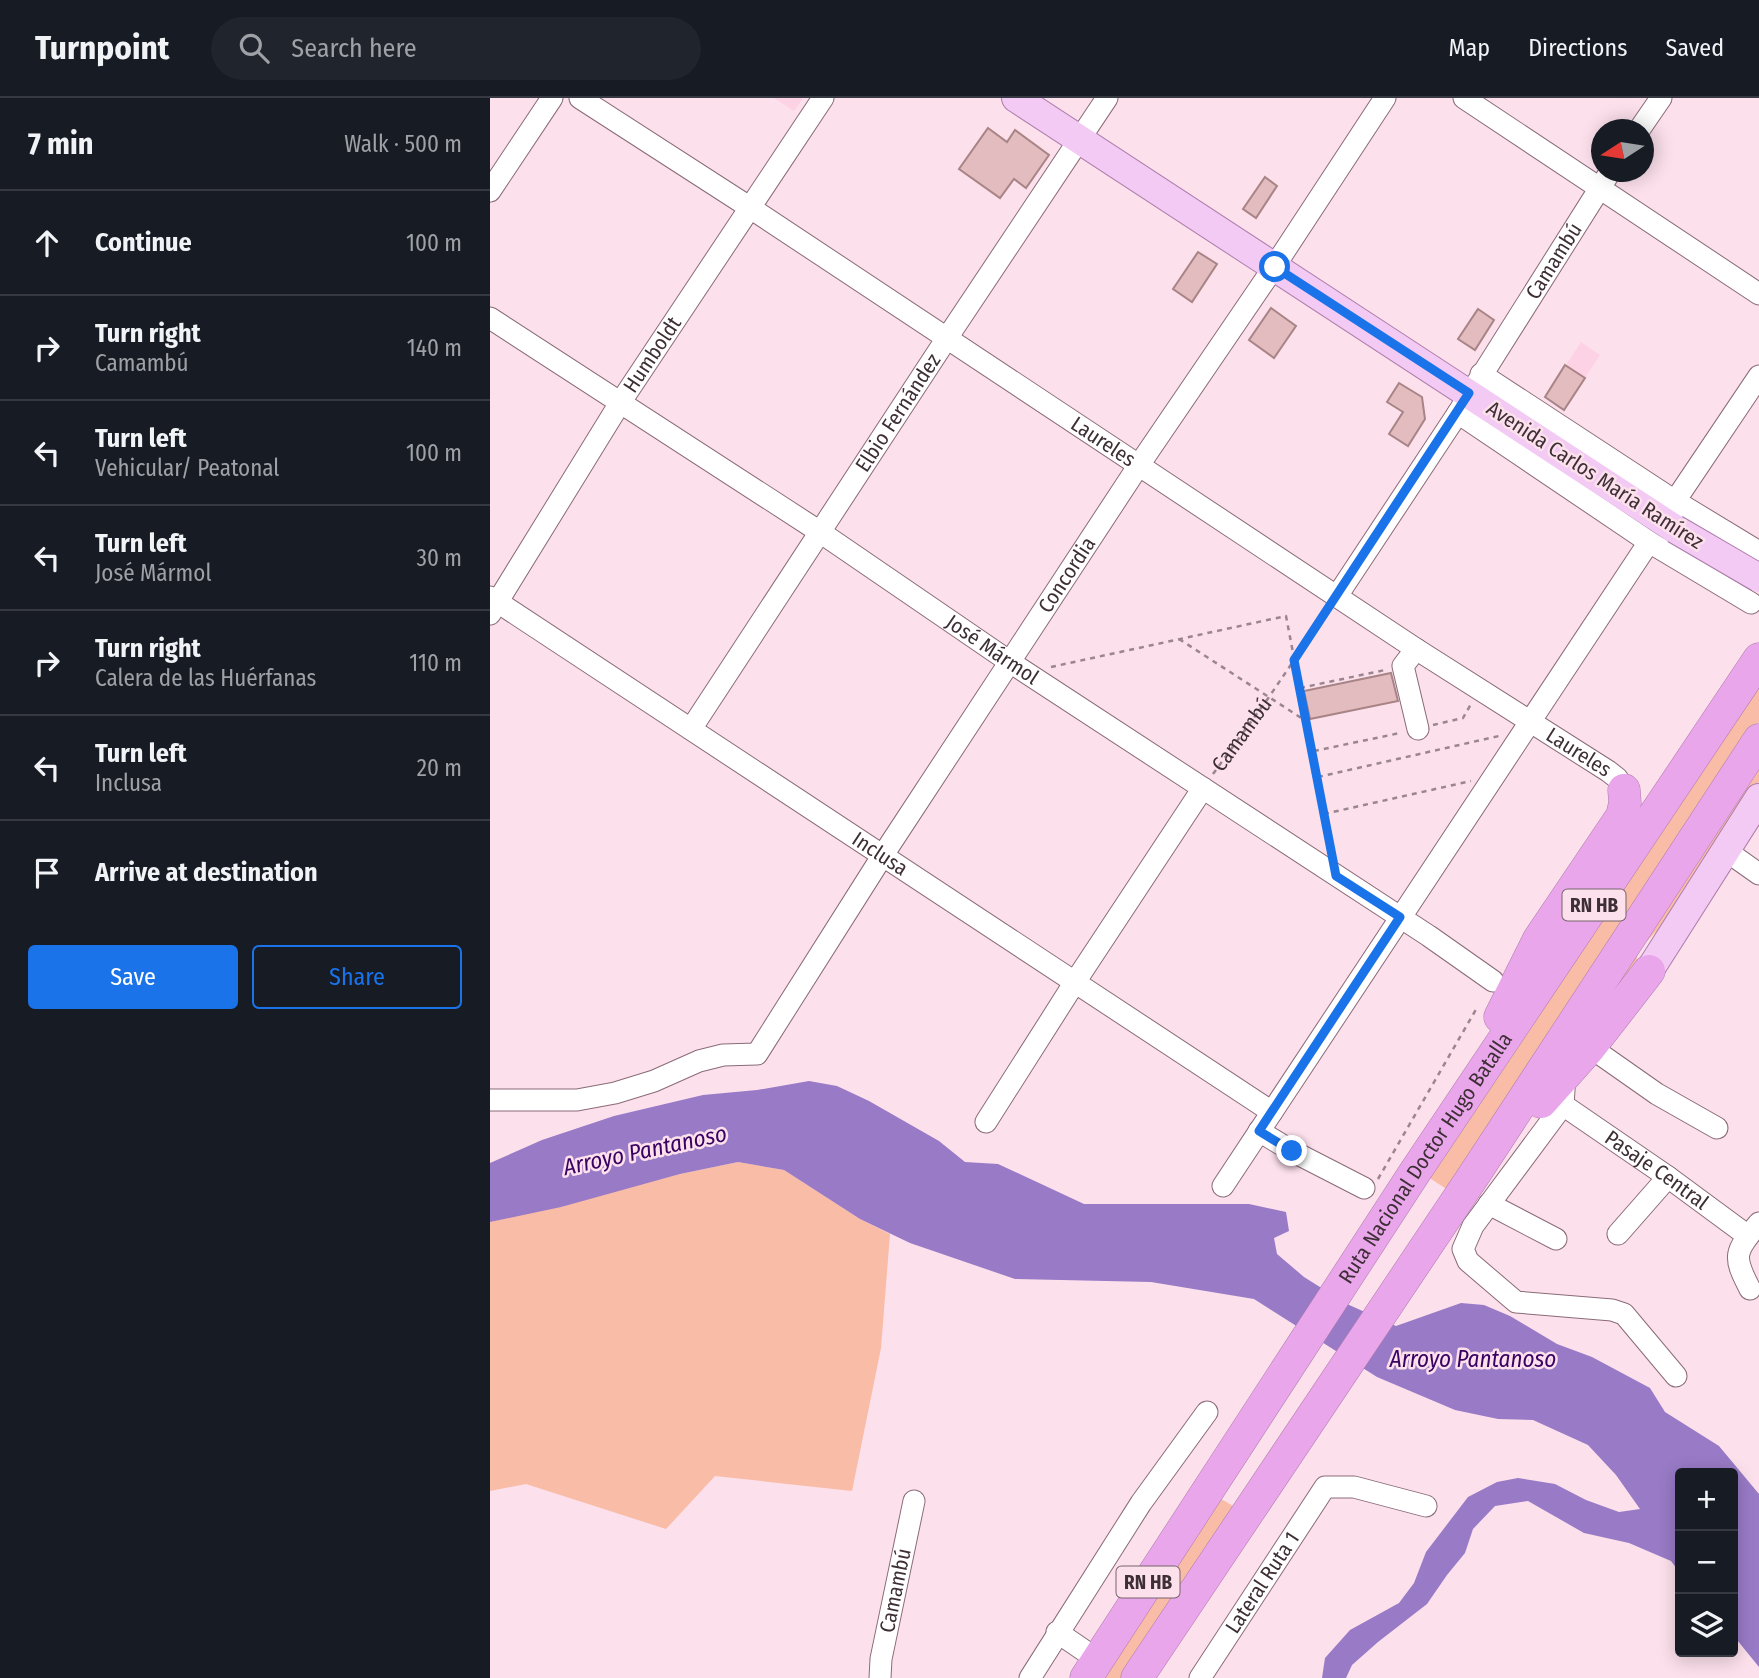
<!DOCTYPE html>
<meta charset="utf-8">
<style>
body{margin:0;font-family:"Fira Sans Condensed",sans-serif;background:#20242c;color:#f1f3f6}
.controls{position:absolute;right:21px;bottom:21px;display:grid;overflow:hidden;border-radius:7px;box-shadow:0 4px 18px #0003}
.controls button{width:63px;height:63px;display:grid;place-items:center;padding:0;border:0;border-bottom:2px solid #363941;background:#171b24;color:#f1f3f6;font:35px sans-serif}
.compass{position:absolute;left:1101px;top:21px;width:63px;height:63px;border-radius:50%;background:#171b24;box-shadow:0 4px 18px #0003;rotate:258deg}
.stop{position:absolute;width:21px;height:21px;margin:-16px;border:5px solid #1a73e8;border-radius:50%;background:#fff}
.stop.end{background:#1a73e8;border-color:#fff;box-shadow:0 2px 7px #0008}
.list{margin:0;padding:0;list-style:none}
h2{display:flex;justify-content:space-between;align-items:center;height:91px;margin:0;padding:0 28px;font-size:30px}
h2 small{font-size:23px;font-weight:400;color:#9ea1a6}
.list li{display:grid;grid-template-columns:46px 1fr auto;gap:21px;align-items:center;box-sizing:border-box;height:105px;padding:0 28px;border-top:2px solid #363941}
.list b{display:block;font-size:26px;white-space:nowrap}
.list p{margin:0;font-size:23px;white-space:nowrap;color:#9ea1a6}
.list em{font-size:23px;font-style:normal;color:#9ea1a6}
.actions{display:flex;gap:14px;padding:21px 28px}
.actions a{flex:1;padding:16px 0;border:2px solid #1a73e8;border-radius:7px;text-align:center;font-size:24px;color:#1a73e8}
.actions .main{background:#1a73e8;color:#fff}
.icon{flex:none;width:38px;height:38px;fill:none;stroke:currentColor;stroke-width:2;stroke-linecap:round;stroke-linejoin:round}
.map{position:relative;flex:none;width:1269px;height:1580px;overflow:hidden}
header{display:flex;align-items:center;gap:42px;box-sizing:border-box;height:98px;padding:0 35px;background:#171b24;border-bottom:2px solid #363941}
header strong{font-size:33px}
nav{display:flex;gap:38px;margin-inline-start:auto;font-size:24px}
.search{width:490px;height:63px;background:#20242c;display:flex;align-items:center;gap:18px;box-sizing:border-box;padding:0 24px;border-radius:38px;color:#9ea1a6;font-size:26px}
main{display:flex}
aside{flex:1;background:#171b24}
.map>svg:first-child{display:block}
</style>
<header>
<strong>Turnpoint</strong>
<div class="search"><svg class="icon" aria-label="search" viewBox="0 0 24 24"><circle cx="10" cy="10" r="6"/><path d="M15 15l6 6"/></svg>Search here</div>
<nav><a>Map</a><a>Directions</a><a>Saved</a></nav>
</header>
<main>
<aside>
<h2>7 min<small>Walk · 500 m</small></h2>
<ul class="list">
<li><svg class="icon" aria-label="ahead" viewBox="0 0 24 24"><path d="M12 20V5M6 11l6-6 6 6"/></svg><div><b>Continue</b></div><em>100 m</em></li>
<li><svg class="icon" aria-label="right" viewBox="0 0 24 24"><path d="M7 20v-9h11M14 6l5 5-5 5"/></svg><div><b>Turn right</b><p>Camambú</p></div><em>140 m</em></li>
<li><svg class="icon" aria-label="left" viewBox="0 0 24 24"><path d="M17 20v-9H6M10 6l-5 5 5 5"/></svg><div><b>Turn left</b><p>Vehicular/ Peatonal</p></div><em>100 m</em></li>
<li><svg class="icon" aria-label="left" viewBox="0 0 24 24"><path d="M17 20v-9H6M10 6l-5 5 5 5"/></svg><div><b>Turn left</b><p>José Mármol</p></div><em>30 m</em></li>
<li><svg class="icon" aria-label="right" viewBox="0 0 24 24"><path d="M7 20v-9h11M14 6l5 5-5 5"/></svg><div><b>Turn right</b><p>Calera de las Huérfanas</p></div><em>110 m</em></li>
<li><svg class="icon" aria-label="left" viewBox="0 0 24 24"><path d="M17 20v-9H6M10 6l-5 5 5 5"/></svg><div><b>Turn left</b><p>Inclusa</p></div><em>20 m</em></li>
<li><svg class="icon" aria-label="arrive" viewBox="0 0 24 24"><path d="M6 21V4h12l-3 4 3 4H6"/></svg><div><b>Arrive at destination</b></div></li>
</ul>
<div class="actions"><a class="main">Save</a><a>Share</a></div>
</aside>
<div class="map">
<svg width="1269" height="1580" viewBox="0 0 1269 1580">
<rect width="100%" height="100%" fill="#fce0ec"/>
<path fill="#fdd2e4" d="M284,0H313L304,13Z
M1091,244L1110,257L1074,312L1055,299Z"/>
<path fill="#f9bca7" d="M1269,580V624L958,1092L938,1079Z
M1269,660V684L1177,823L1152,848L1147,855V865L1071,958Z
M248,1064L294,1072L370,1121L400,1136L391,1250L362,1393L225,1378L176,1431L36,1386L0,1393V1124L190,1076Z
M728,1399L748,1411L636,1580H607Z"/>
<path fill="#987ac6" d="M319,983L347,988L379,1003L449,1043L475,1064L508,1066L594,1106H759L796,1114L799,1133L784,1140L787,1156L814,1179L857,1206L906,1228L971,1205L994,1207L1020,1218L1067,1246L1102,1259L1160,1290L1175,1314L1229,1348L1269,1396V1569L1243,1537V1375H1190V1475L1181,1463L1139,1445L1094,1435L1038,1403L1005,1408L983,1431L975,1455L957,1477L937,1506L888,1544L862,1567L856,1580H832L835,1560L860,1532L909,1505L924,1485L936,1454L978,1399L1007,1384L1028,1380L1065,1386L1096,1402L1129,1414L1150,1411L1126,1377L1098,1347L1043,1322L1008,1321L965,1312L887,1279L764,1201L661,1184L525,1181L420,1145L370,1121L294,1072L248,1064L190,1076L71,1109L0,1124V1065L52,1042L124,1018L213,997L267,992Z"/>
<path fill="#e2bcbe" stroke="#a88486" stroke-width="2" d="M498,30L517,44L525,32L559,57L536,90L524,81L510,100L469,71Z
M775,79L787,88L766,120L753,111Z
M708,154L727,166L702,204L683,191Z
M781,210L806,228L784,260L759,242Z
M988,211L1004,222L985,252L968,241Z
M1075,267L1095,280L1074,312L1055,299Z
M909,285L932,299L935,321L918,348L899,336L913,314L897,304Z
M901,575L908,603L820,621L814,593Z"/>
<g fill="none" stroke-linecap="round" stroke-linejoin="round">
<defs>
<g id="minor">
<path id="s2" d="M90,0L259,109L926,551L1118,673L1127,680L1134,692"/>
<path d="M974,0L1269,196"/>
<path d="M1149,32L1171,0"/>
<path d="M0,93L62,0"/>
<path id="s3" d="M0,220L330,434L520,564L939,838L1003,883"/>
<path d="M991,276L1185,403L1269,454"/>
<path d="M968,315L1159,444L1261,505"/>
<path d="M1185,403L1269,278"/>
<path id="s4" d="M847,498L968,315L1120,74"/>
<path id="s5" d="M0,499L782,1014"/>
<path id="s6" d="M0,516L130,305L333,0"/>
<path d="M926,551L913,568L928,631"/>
<path id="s7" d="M201,631L457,240L617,0"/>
<path d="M1235,752L1269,776"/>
<path d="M1100,949L1167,996L1227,1030"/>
<path d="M1075,977L1073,1007L983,1128L973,1151L978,1163L1026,1204L1122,1212L1134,1216L1186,1278"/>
<path id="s8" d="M0,1002H87L125,995L164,983L209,963L233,957L267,956L393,757L649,367L784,169L895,0"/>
<path id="s9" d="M1073,1007L1178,1079L1258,1138"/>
<path d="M496,1024L585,884L713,690"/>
<path d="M769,1033L802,1053L874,1090"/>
<path d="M733,1088L1159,444"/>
<path d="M999,1106L1066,1141"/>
<path d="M1128,1136L1178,1079"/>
<path d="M1260,1191C1242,1157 1245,1154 1269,1125"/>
<path d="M567,1534L608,1562"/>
<path id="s10" d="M390,1580L391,1561L424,1403"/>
<path d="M540,1580L651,1405L717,1314"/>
<path id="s11" d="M710,1580L835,1389H864L936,1408"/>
</g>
<path id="major" d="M526,0L1185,431
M1159,873L1269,700"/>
<g id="highway">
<path d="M1010,919L1049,841L1132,718L1135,705L1134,692"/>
<path d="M1051,1004L1100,949L1159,873"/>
<path id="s12" d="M596,1580L925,1074L1269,561"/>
<path d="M647,1580L984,1077L1269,642"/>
</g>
</defs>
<use href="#minor" stroke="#8a6b78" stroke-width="23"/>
<use href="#major" stroke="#ad7cab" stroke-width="30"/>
<use href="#highway" stroke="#ad7cab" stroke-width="33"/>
<g stroke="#9b868f" stroke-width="2.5" stroke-dasharray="5 5" stroke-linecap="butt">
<path d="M689,541L816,623"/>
<path d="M561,569L796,518L841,754"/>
<path d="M810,590L895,572"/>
<path d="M943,627L973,620L981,606"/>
<path d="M824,653L910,635"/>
<path id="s1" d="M723,676L779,599L838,512"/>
<path d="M828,679L1009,638"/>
<path d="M834,716L981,683"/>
<path d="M888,1081L988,908"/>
</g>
<use href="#minor" stroke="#fff" stroke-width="21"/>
<use href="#major" stroke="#f2caf3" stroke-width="28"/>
<use href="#highway" stroke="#eaa6eb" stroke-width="32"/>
<defs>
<path id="major-bridge" d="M1185,431L1269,480"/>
</defs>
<use href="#major-bridge" stroke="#ad7cab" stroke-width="30" stroke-linecap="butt"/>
<use href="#major-bridge" stroke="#f2caf3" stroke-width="28"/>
</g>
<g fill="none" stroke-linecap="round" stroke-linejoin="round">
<path stroke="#1a73e8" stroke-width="9" d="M785,169L979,295L804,562L846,778L910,819L769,1033L802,1053"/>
</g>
<g text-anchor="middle" stroke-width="5" stroke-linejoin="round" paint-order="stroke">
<g fill="#fce0ec" stroke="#76646c" stroke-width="2">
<rect x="1072.5" y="791.5" width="63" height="31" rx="5"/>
<rect x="626.5" y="1468.5" width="63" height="31" rx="5"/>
</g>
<g font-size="19" font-weight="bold" fill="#3d2f35">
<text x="1104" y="814">RN HB</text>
<text x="658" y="1491">RN HB</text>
</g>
<g font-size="21" fill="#3d2f35" stroke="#fce0ec">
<text dy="7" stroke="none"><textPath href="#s4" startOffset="399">Camambú</textPath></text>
<text dy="7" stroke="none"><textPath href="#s6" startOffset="306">Humboldt</textPath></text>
<text dy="7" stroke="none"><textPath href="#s7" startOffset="378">Elbio Fernández</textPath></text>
<text dy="7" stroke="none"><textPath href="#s2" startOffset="626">Laureles</textPath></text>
<text transform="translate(1105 377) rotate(33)" y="7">Avenida Carlos María Ramírez</text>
<text dy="7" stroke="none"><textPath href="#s8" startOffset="845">Concordia</textPath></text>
<text dy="7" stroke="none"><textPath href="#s3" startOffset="602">José Mármol</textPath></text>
<text dy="7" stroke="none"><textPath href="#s1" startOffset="49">Camambú</textPath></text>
<text dy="7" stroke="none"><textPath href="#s2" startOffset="1194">Laureles</textPath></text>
<text dy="7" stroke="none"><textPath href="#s5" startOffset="467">Inclusa</textPath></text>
<text dy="7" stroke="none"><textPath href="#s12" startOffset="621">Ruta Nacional Doctor Hugo Batalla</textPath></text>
<text dy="7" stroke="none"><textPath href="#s9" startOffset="114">Pasaje Central</textPath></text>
<text dy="7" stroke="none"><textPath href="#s11" startOffset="114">Lateral Ruta 1</textPath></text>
<text dy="7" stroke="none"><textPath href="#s10" startOffset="89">Camambú</textPath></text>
</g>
<g font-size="23" font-style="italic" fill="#380363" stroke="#fce0ec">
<text transform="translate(155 1052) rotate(-12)" y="8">Arroyo Pantanoso</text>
<text x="983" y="1269">Arroyo Pantanoso</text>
</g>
</g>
</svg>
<div class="controls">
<button>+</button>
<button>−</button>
<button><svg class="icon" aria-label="layers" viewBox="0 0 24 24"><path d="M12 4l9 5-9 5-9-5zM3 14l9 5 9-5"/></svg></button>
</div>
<svg class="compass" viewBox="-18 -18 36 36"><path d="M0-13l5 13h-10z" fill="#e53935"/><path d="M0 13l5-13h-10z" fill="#9ea1a6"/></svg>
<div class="stop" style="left:785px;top:169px"></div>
<div class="stop end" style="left:802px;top:1053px"></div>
</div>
</main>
